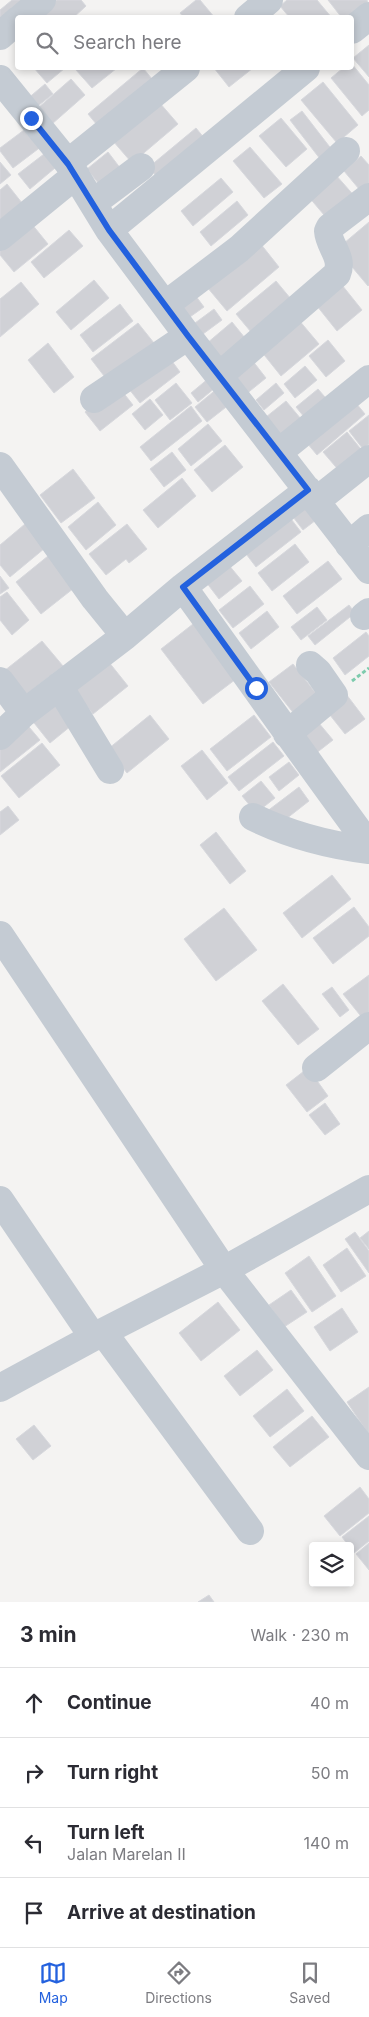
<!DOCTYPE html>
<meta charset="utf-8">
<style>
body{margin:0;font-family:Inter,sans-serif;background:#f2f2f3;color:#2b2b33}
.controls{position:absolute;right:15px;bottom:15px;display:grid;overflow:hidden;border-radius:5px;box-shadow:0 2px 8px #0003}
.controls button{width:45px;height:45px;display:grid;place-items:center;padding:0;border:0;border-bottom:1px solid #e1e1e2;background:#fff;color:#2b2b33;font:25px sans-serif}
.stop{position:absolute;width:15px;height:15px;margin:-11px;border:4px solid #2361de;border-radius:50%;background:#fff}
.stop.end{background:#2361de;border-color:#fff;box-shadow:0 1px 5px #0008}
.list{margin:0;padding:0;list-style:none}
h2{display:flex;justify-content:space-between;align-items:center;height:65px;margin:0;padding:0 20px;font-size:21px}
h2 small{font-size:16px;font-weight:400;color:#7c7c81}
.list li{display:grid;grid-template-columns:32px 1fr auto;gap:15px;align-items:center;box-sizing:border-box;height:70px;padding:0 20px;border-top:1px solid #e1e1e2}
.list b{display:block;font-size:19px;white-space:nowrap}
.list p{margin:0;font-size:16px;white-space:nowrap;color:#7c7c81}
.list em{font-size:16px;font-style:normal;color:#7c7c81}
.icon{flex:none;width:28px;height:28px;fill:none;stroke:currentColor;stroke-width:2;stroke-linecap:round;stroke-linejoin:round}
.map{position:relative;flex:none;width:369px;height:1602px;overflow:hidden}
.search{position:absolute;background:#fff;box-shadow:0 2px 8px #0003;left:15px;right:15px;top:15px;height:55px;display:flex;align-items:center;gap:12px;box-sizing:border-box;padding:0 18px;border-radius:5px;color:#7c7c81;font-size:19px}
.sheet{height:345px;background:#fff}
nav{display:flex;justify-content:space-around;align-items:center;box-sizing:border-box;height:70px;border-top:1px solid #e1e1e2;background:#fff;font-size:14px;color:#7c7c81}
nav a{display:grid;justify-items:center;gap:2px}
nav .on{color:#2361de}
.map>svg:first-child{display:block}
</style>
<div class="map">
<svg width="369" height="1602" viewBox="0 0 369 1602">
<rect width="100%" height="100%" fill="#f4f3f2"/>
<path fill="#d0d1d6" stroke="#d7d8dd" d="M12,0H36L0,23V10Z
M57,0H81L86,6L73,18H36Z
M196,0H200L215,18H184L180,13Z
M287,0H317L332,18H290L280,6Z
M328,0H367L369,9L352,18H342Z
M369,45V77L353,58Z
M352,64L369,85V110L362,116L331,78L343,68H352Z
M34,68H65L47,83Z
M80,68H117L92,88L76,70Z
M143,68L157,85L102,131L88,114Z
M214,68H253L229,87Z
M71,79L85,95L52,124L38,108Z
M323,82L358,125L337,143L301,100Z
M45,84L53,94L34,109L26,100Z
M159,102L178,124L132,163L113,141Z
M302,111L336,155L324,164L290,120Z
M281,118L307,149L286,167L259,136Z
M28,127L42,146L13,168L0,151V148Z
M196,128L209,144L162,184L149,167Z
M250,147L282,184L264,198L233,161Z
M108,152L124,173L103,189L87,169Z
M44,154L55,168L30,189L18,174Z
M361,156L369,165V190L364,195L344,171Z
M0,162L11,175L0,184Z
M335,174L357,199L330,222L308,196Z
M221,178L233,192L193,226L181,211Z
M7,184L26,208L0,230V190Z
M237,201L248,215L211,246L200,232Z
M369,222V285L368,286L337,249Z
M31,223L48,244L14,272L0,255V249Z
M69,230L83,246L44,278L31,262Z
M260,243L279,267L227,311L207,287Z
M94,280L109,298L71,330L56,312Z
M276,281L296,305L256,338L236,314Z
M21,282L39,304L0,337V299Z
M342,285L362,310L337,331L317,306Z
M192,291L204,307L187,319L176,303Z
M120,304L133,321L93,352L80,335Z
M214,309L222,320L203,334L195,323Z
M298,319L319,344L281,376L261,351Z
M232,322L245,338L219,359L206,344Z
M138,323L158,348L111,385L91,359Z
M328,340L345,361L326,377L309,356Z
M48,343L74,377L54,393L28,360Z
M166,353L180,372L140,403L125,384Z
M252,360L266,378L245,395L230,376Z
M305,366L317,380L295,398L284,384Z
M209,378L216,387L198,402L191,393Z
M176,383L192,403L170,420L155,400Z
M276,383L284,393L264,410L256,400Z
M118,386L133,405L100,431L85,412Z
M218,388L230,404L207,422L195,407Z
M318,389L331,404L309,423L296,407Z
M351,397L365,414L317,455L302,437Z
M150,399L163,415L145,430L132,414Z
M286,401L301,419L281,435L266,417Z
M191,406L202,421L151,461L140,447Z
M369,415V444L363,449L349,431Z
M208,424L222,441L191,466L178,449Z
M347,432L364,453L341,473L323,452Z
M225,445L243,467L212,492L194,470Z
M172,452L186,470L164,487L150,469Z
M73,469L95,498L61,523L40,495Z
M182,478L196,496L158,528L143,510Z
M300,499L316,520L303,530L287,509Z
M98,502L116,525L86,550L68,527Z
M285,511L301,532L256,567L240,546Z
M25,524L45,548L10,577L0,565V545Z
M127,524L147,549L129,563L126,559L106,575L89,554Z
M295,544L309,562L272,591L258,573Z
M48,556L74,588L41,614L16,582Z
M328,561L342,579L297,614L283,596Z
M228,564L242,581L219,599L206,582Z
M0,576L9,588L0,594Z
M250,586L264,604L233,628L219,610Z
M7,592L29,620L12,635L0,620V597Z
M349,605L355,613L315,645L308,636Z
M317,607L327,620L301,640L291,627Z
M267,611L279,627L251,649L239,633Z
M193,624L236,679L203,704L161,649Z
M366,632L369,636V656L345,675L333,658Z
M42,641L63,666L24,696L4,671Z
M104,656L128,686L93,714L69,684Z
M293,664L318,696L295,715L269,682Z
M53,692L77,721L50,743L27,714Z
M346,694L365,719L345,734L326,710Z
M150,715L169,739L127,773L108,749Z
M254,715L271,737L227,771L210,749Z
M24,721L40,740L0,772V740Z
M318,722L333,740L315,754L301,736Z
M273,742L284,756L239,791L228,777Z
M42,743L60,765L19,798L1,776Z
M202,750L228,783L207,800L181,766Z
M289,762L299,775L279,791L269,777Z
M261,781L275,798L256,813L242,796Z
M299,787L309,801L277,826L266,812Z
M8,806L19,820L0,835V812Z
M216,832L246,871L230,884L200,845Z
M332,875L351,899L302,938L283,913Z
M354,907L369,927V936L333,964L313,938Z
M224,908L257,950L216,981L184,939Z
M369,975V1016L364,1020L343,994Z
M283,984L319,1029L298,1045L262,1001Z
M332,987L349,1010L340,1017L322,994Z
M308,1068L328,1096L307,1112L286,1085Z
M325,1103L340,1124L325,1135L309,1115Z
M369,1231V1249L360,1238Z
M355,1232L369,1251V1273L345,1239Z
M347,1248L366,1276L341,1292L323,1265Z
M309,1256L336,1296L312,1312L285,1273Z
M291,1290L307,1312L284,1327L269,1305Z
M218,1302L240,1330L201,1361L179,1333Z
M342,1308L358,1332L330,1351L314,1327Z
M257,1350L273,1370L240,1396L224,1376Z
M369,1387V1435L347,1402Z
M287,1389L304,1411L270,1437L253,1416Z
M312,1416L329,1437L290,1467L273,1447Z
M34,1425L51,1446L33,1460L16,1439Z
M360,1487L369,1499V1513L340,1536L324,1516Z
M369,1516V1541L354,1553L342,1537Z
M369,1543V1570L356,1554Z
M209,1595L214,1602H198Z"/>
<g fill="none" stroke-linecap="round" stroke-linejoin="round">
<path stroke="#7dcbad" stroke-width="3" stroke-dasharray="4 2.5" stroke-linecap="butt" d="M352,681L369,668"/>
<path stroke="#c4cbd3" stroke-width="28" d="M21,18L42,0
M248,18L269,0
M352,30L369,16
M0,36L18,20
M0,79L68,163L109,230L188,336L369,570
M68,163L186,68
M93,203L141,167
M109,230L306,68
M0,237L76,175
M165,305L239,249L346,151
M220,375L337,274C344,257 329,247 328,231L330,227L369,197
M94,399L188,336
M279,452L369,379
M0,466L95,599L125,636
M316,501L369,459
M349,545L369,528
M183,587C245,673 306,760 369,845
M364,616L369,612
M0,681L24,713
M59,686L110,770
M287,734L334,695L318,672L310,665
M0,736L24,713L125,636L183,587L308,490
M253,817C290,835 328,845 369,850
M0,935L224,1270L369,1456
M316,1068L369,1026
M0,1200L93,1337
M103,1332L250,1531
M0,1388L103,1332L224,1270L369,1189"/>
</g>
<g fill="none" stroke-linecap="round" stroke-linejoin="round">
<path stroke="#2361de" stroke-width="6" d="M31,118L68,164L109,230L188,336L308,490L183,587L256,688"/>
</g>
</svg>
<div class="controls">
<button><svg class="icon" aria-label="layers" viewBox="0 0 24 24"><path d="M12 4l9 5-9 5-9-5zM3 14l9 5 9-5"/></svg></button>
</div>
<div class="stop" style="left:256px;top:688px"></div>
<div class="stop end" style="left:31px;top:118px"></div>
<div class="search"><svg class="icon" aria-label="search" viewBox="0 0 24 24"><circle cx="10" cy="10" r="6"/><path d="M15 15l6 6"/></svg>Search here</div>
</div>
<section class="sheet">
<h2>3 min<small>Walk · 230 m</small></h2>
<ul class="list">
<li><svg class="icon" aria-label="ahead" viewBox="0 0 24 24"><path d="M12 20V5M6 11l6-6 6 6"/></svg><div><b>Continue</b></div><em>40 m</em></li>
<li><svg class="icon" aria-label="right" viewBox="0 0 24 24"><path d="M7 20v-9h11M14 6l5 5-5 5"/></svg><div><b>Turn right</b></div><em>50 m</em></li>
<li><svg class="icon" aria-label="left" viewBox="0 0 24 24"><path d="M17 20v-9H6M10 6l-5 5 5 5"/></svg><div><b>Turn left</b><p>Jalan Marelan II</p></div><em>140 m</em></li>
<li><svg class="icon" aria-label="arrive" viewBox="0 0 24 24"><path d="M6 21V4h12l-3 4 3 4H6"/></svg><div><b>Arrive at destination</b></div></li>
</ul>
</section>
<nav>
<a class="on"><svg class="icon" aria-label="map" viewBox="0 0 24 24"><path d="M3 6l6-2 6 2 6-2v14l-6 2-6-2-6 2zM9 4v14M15 6v14"/></svg>Map</a>
<a><svg class="icon" aria-label="directions" viewBox="0 0 24 24"><path d="M12 3l9 9-9 9-9-9zM9 14v-3h6M13 9l2 2-2 2"/></svg>Directions</a>
<a><svg class="icon" aria-label="saved" viewBox="0 0 24 24"><path d="M7 4h10v16l-5-4-5 4z"/></svg>Saved</a>
</nav>
